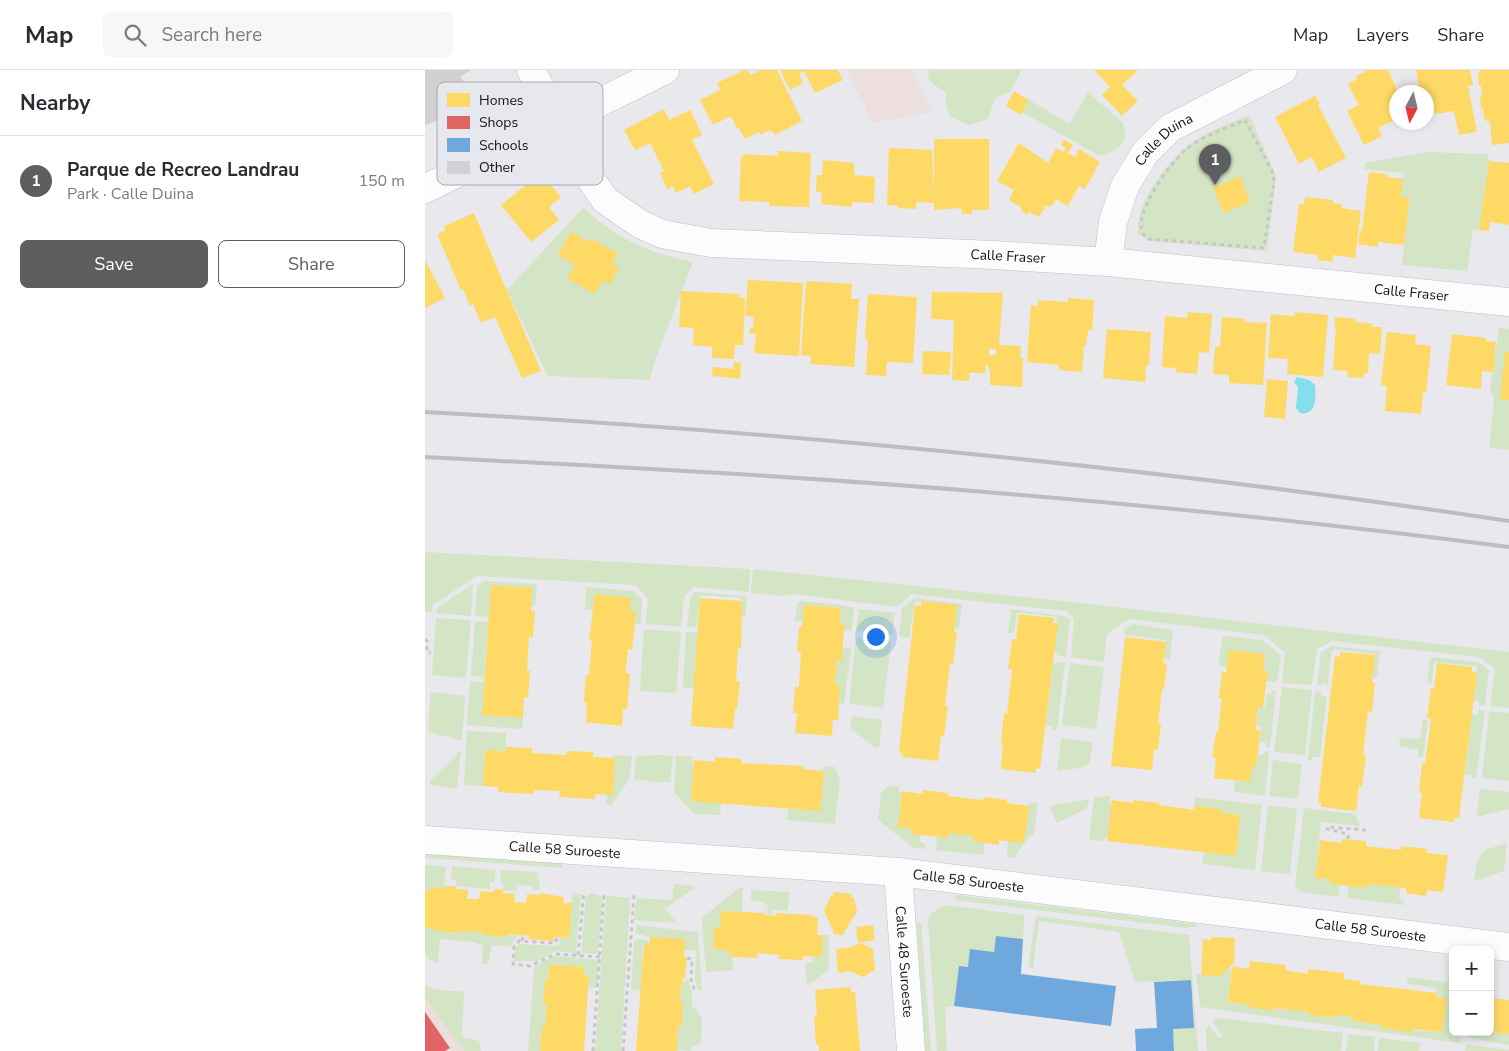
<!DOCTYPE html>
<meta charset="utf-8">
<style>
body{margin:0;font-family:"Nunito Sans",sans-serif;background:#f7f7f7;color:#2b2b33}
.controls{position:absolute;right:15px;bottom:15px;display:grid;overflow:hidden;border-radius:8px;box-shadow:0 2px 8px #0003}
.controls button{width:45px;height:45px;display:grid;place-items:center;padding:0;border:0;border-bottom:1px solid #e1e1e2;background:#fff;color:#2b2b33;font:25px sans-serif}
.compass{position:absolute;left:964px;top:15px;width:45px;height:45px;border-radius:50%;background:#fff;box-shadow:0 2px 8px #0003;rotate:187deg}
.you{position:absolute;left:450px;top:566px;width:18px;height:18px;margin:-12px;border:4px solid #fff;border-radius:50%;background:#1a73e8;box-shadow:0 0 0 8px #1a73e833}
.badge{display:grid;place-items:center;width:32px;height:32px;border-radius:50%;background:#5e5e61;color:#fff;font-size:16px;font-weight:700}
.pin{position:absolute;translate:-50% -41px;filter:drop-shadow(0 1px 2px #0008)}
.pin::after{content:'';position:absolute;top:26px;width:18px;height:15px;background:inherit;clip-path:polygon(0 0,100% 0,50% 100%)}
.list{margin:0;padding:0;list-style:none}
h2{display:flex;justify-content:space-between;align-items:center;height:65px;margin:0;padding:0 20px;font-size:21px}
h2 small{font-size:16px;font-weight:400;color:#7c7c81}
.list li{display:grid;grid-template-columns:32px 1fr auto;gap:15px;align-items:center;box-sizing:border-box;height:90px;padding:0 20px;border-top:1px solid #e1e1e2}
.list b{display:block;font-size:19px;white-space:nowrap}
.list p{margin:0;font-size:16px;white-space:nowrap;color:#7c7c81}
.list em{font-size:16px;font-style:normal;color:#7c7c81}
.actions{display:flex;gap:10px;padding:15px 20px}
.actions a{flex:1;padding:11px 0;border:1px solid #5e5e61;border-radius:8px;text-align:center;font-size:18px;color:#5e5e61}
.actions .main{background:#5e5e61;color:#fff}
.icon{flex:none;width:28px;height:28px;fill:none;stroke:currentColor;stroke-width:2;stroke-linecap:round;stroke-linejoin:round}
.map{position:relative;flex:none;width:1084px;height:981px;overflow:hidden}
header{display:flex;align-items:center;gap:30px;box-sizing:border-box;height:70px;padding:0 25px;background:#fff;border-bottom:1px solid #e1e1e2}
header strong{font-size:24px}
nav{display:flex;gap:28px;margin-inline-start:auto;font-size:18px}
.search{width:350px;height:45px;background:#f7f7f7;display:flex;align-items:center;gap:12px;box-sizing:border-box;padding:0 18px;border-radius:8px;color:#7c7c81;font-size:19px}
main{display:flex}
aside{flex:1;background:#fff}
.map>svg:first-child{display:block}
</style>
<header>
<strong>Map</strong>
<div class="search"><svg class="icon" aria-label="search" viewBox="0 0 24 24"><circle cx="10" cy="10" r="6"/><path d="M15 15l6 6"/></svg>Search here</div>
<nav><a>Map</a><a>Layers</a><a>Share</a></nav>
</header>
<main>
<aside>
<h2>Nearby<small></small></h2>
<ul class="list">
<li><span class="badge">1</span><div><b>Parque de Recreo Landrau</b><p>Park · Calle Duina</p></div><em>150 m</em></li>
</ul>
<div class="actions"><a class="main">Save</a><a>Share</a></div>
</aside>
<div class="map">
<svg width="1084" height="981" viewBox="0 0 1084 981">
<rect width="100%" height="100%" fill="#e8e8ed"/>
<path fill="#ecdfdb" d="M0,928L39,981H0Z"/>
<path fill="#eddfdd" d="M422,0H486L507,42L448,53Z"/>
<path fill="#d3e5c5" d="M504,0H597L585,22L570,28L563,49L543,55L525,46L521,37V22L509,15L503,7Z
M663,22L698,53C706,73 691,81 675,86L597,42L604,30L645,54Z
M824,45L851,106L842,181L724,171L713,164C710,131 745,87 772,70C787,59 806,53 824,45Z
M1002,82L1062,84L1064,91L1054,160L1048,159L1042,201L977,195L985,129L976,127L979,103L939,99L940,93Z
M158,138C194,169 222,183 268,192L229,293L225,310L123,306L82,220Z
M1074,258L1084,259V380L1064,378L1069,329L1065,319Z
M0,482L325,499L324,521L322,522L268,517L259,527L256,557L221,554L223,528L210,515L51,506L8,535L7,542H0Z
M328,499L647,532L1084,582V638L1065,636L1070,599L1054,587L907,571L892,579L887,615L857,613L860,583L839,565L704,549L682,564L679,592L646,587L649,549L641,541L487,524L471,537L369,524L357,526L326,523Z
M59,511L112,514L110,536H106L107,518L67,515L64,547L50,546L52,516Z
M48,514L46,546L11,543L12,538Z
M161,517L209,521L217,530L216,554H210L211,542L205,541L206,528L170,524L168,540H160Z
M270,522L319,526L322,528L320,547H316L317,528L275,525L272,557L262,556L265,529Z
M490,528L537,534L534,559L529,558L531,535L490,531L484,568L474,566L477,538Z
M375,531L416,535L429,538L427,561L419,560V555L415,554L416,538L379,535L378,551H370L372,534Z
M434,539L470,543L467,565L431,561Z
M586,539L639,546L645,550L641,587L635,586L629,582L632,547L592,542L589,563H583Z
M11,548L46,550L41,608L7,605Z
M50,551L63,552L59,607L46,606Z
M707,554L748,560L745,589H739L741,570L701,565L698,560Z
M219,559L256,562L251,623L215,621Z
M261,562L273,563L269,618L258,617Z
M798,566L837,570L856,585L852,612L842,611L838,600L839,584L804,580L802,597L793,595Z
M431,568L466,572L458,638L424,634Z
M907,576L955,581L952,607H947L950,584L909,579L906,582L903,614L897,613L896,616H892L896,582Z
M417,578L426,579L419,634L414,633L415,615H410L412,590H417Z
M1005,587L1053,592L1064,600L1060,636H1054V631H1049L1052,596L1009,592L1007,614L1002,613Z
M635,592H640L632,660H627V656L621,655L628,594Z
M645,593L679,597L671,659L637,655Z
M45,611L59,612L57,645L98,648L97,659L42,655Z
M857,617L887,620L880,685L849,682Z
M847,621H851L845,677H841V673L835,672L836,657L832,656L833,637L840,638L841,624L846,625Z
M890,621L896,622V626H902L895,687H888L887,691L883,690Z
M6,622L40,626L37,671L4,662L3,657Z
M1054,640L1060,641L1051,709L1046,708V705L1040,704L1047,644L1053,645Z
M1064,641L1084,643V711L1057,708Z
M427,646L457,650L454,677H449L425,658Z
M998,650H1003L998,687H993V680L975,676L974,674L975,668L995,669Z
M42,661L81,663V681L60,680L58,716L39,715Z
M636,668L668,672L664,694L654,698L632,701Z
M36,680L32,719L7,715L5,714V711Z
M840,681H843L844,684L840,726L809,722L810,711L825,712L827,697H831L833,685H839Z
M189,685L207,686L204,710L186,735L181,734L182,725H188Z
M234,685L248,686L245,712H230L209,709L211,686Z
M251,686H268L267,693H269L296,733L295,745L269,744L249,722Z
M848,690L877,694L873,729L844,726Z
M398,696L410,697L415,710L410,754L362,750L363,739L395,741Z
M464,716L475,717L474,722L477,723L473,757L487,759V764L496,765L495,771L500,774V779L489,778L453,750L456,722Z
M1055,719L1084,722V739L1051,747Z
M679,726H685L684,733H687L683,766L676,771L664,770L669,728Z
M770,727L837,735L830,800L777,794L779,782L811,786L815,745L796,743L797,740L769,736Z
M664,729L662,738L632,753L624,736Z
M604,733H613L609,764L603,768L589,788L582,787L583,771L599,773Z
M843,735L872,739L865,804L836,801Z
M879,738L930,744L935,756L896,752L890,808L906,809V814L915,815L913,827L876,822L870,816Z
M524,763L548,766V771L560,773L558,785L511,780L512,767L523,768Z
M1082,774L1079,801L1049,811C1053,783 1053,780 1082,774Z
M0,783L137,793L139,798L0,788Z
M0,795L21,797L19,819L6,818L5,822L0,821Z
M27,796L71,800L69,812H65V819L31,816V810L26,809Z
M76,800L113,802L112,808L115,809L114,820H108V816L92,815L91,821L78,820V812L75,811Z
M249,814L268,816L269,818L240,839L253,853L209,850L212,828L247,830Z
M942,814L975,817L974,829L979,830V835L922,828L924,816L942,818Z
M318,817L317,842L297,841L295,858H289L288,879L302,880L307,887L309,900L281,902L277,854L278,847L314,818Z
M326,820L364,822L363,841L347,840L346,845H342L343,835H339V832L326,831Z
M148,823L156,824L151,883L131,881L112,891H89L91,877L94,874L134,876L135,868H144Z
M166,823L176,826L177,831L173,884L156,883L161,827Z
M531,825L772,854V856L761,858L530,830Z
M181,826L205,828L196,981H170Z
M519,835L599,845L598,869L571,866L569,882L546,879L543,897H534L529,936L520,937L522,981H512L503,851L507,843Z
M611,846L764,865L773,981H749L748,959L769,958L766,910L710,912L694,862L614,851L608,898L603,896Z
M492,852L497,854V866L506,981H500Z
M212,855L273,862L277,920L273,921L270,909L271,881L259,880L260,870L225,867L210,863Z
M0,858L10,859L11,861L33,863L34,861L58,862L57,865H92L85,877L67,875L63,894H59L57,892L58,875L47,872L15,869L13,893L5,890L0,885Z
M398,865H404V899L387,913H382L380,894L388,892L387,886L397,887Z
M216,869L224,871V875H218L216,921L206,919L209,871Z
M129,886L174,890L172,918L163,917L164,906H159V897L124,895L123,910H120L118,934H122L120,957L115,981H103L109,899L110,897Z
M804,897L806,900L803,932L824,935V937L849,940V938L884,942V945L909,948L910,945L928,947V951L957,955L956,958L1017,962L1022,928L1011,927V918L982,914L983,907L1028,913V962H1036L1035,973L775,937L771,904L794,905Z
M263,909L267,924V937L272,939L277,950L276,973L266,977V981L252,980L253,956H257L258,933H255L257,912Z
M0,915C11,922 24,921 36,921L39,923L37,967L52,970L55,973L56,981H39L0,928Z
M793,948L918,963L916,981H782L781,959L784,955L793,967H798L788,953V951Z
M1042,962H1065L1084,964V975L1041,967Z
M923,964L950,967L949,981H921Z
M954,968L995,973L994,981H953Z
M1041,974L1084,980V981H1040Z"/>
<path fill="#85deec" d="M872,307L884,310L890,315C891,327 892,346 875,343L871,338L873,317L869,312Z"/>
<path fill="#ffd966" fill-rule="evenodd" d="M319,0H323L325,5L336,0H352L377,51L350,65L348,61L346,62L344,60L335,65L334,62L320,69L314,58L312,59L306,46L288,55L275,30L295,20L292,13Z
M355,0H413L418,10L390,23L379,1L374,3L378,13L365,20Z
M669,0H713L697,15L713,31L697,46L677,25L685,17Z
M943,0H963L973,22H972V49L953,58L957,66L939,75L922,41L934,35L923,14L932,9L931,6Z
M991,0H1045L1048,15L1043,16L1052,62L1034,65L1029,41L1011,44L1010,41L1002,42V22H995Z
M1055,0H1084V73L1067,75L1065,51L1062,52V49H1059L1058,38L1056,39L1055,27L1057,26L1056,16H1054L1053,2H1055Z
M589,21L604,30L596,45L581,36Z
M890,26L895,34L893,35L921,88L894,102L887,87L874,94L850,47Z
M239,39L244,50L265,40L277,65L267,70L289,114L269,124L265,116L251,123L248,116L242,119L235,103L239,101L225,73L210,80L199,60Z
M509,69H564V140H547V144H537L536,138L509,140V133L491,132V139L473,138L474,136L462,135L464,78L507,80L509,127Z
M639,69L648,75L643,83L650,87L654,79L675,92L660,119L654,116L643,136L631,129L626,137L621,135L614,147L604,142L602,145L596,141L597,138L584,130L589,120L572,111L594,73L623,93L631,78L638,82L641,78L636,75Z
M353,81L386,83L384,137L344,136V132L314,131L316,87H318V84L353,86Z
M398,90L429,93V105L450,107L449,133L427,132V137L396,134L397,122H391L392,105H397Z
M1064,91L1084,93V155L1065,152L1064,161L1054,160Z
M944,102L962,104V107L978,109L976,127L985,128L979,175L953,172V177L933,174L935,161H937Z
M116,103L136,127L124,137L134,150L106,172L76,135Z
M815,106L825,132L799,143L788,118Z
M880,127L908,130V133L917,134L916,138L936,141L930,188L908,185V192L893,190V185L868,182L874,134L879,135Z
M49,143L116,301L97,308L70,247L56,253L48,234L45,236L38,219L36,220L12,164L20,161L19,156Z
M146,162L164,172L167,169L193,184L187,194L194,198L185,215L178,210L170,224L142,208L150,195L133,185Z
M0,190L20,228L0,238Z
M323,210L378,213L374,286L329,283L331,264L324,263L325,258H328L329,247L320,246Z
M381,211L427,214L426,229H434L429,297L385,294L386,286L376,285Z
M256,221L314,224V227L320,228L318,275H310L309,289L287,288V277L268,275L269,258L254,257Z
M507,222L578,223L574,275L596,276L595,288H598L597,317L565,315V299H563L564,296L561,295L560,303H544V311L527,310L529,250L506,249ZM564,279H571V285H564Z
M443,224L492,227L488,293L462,292L461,306L441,305L443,269H440Z
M643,228L669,230L667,260H663L661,276H659L657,302L634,300V295L602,292L606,235L613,236V230L643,232Z
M763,242L787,244L784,283L774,282L772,304L750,302L751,298L737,297L740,246L762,248Z
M870,242L903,245L898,307L862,304L863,289L843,288L846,244L870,246Z
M797,247L820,249V252L842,253L838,315L804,313V305L788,304L790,277H795Z
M910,247L930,249V252L947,254V257H957L955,284L944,283L943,303H939V308L922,307L923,301L908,300L911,257H909Z
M682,259L726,262L724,295H721L720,312L678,308Z
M962,262L991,265L990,274L1006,276L1001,323L998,322L996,344L960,341L962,316L956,315Z
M1027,264L1061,268V271L1071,272L1068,302L1057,301L1056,319L1021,315Z
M498,281L526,282L524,305L497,304Z
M1080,282H1084V330L1075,329Z
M309,292L316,293L315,309L287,306L288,297L308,299Z
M842,309L863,311L860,349L839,347Z
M66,515L107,518L106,541H110L108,567H104L102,600L105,601L103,628L99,627L98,648L57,645Z
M170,524L206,528L205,541L211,542L207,580L203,579L201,599V603L205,604L202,639H198L197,656L161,652L162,633L159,632L161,605H164L167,570H164Z
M275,528L317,531L316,578H313L311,611H315L312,639H310L308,659L266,656Z
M496,531L532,535L529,562H532L528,594L525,593L520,636H523L519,666H516L513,691L477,687L478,683L474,682L490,535L496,536Z
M379,535L416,538L415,554L419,555V560L417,591L412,590L410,615H415L414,633L413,650H408L407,666L370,663L372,643H368L370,617H374L376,582H372L374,557H377Z
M594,544L629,548L628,553H633L615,699L611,698V703L576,699L578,673H576L579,643L582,644L587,599H583L587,569H591Z
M700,567L741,572L738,593L742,594L739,620L737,619L733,653L736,654L733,680L729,679L727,700L686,696Z
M804,580L840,584L838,600L843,601L838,637H833L831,660L836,661L831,697H827L825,712L789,708L791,688L787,687L791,662H793L797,628H794L797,602L801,603Z
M915,582L950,585L947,612H950L947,642L943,641L938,685H941L937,717L934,716L931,741L896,737V733L893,732L910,586L915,587Z
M1012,593L1047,597V602L1052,603L1034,748H1029V752L994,748L997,723H994L997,693H1000L1006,649L1002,648L1006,618L1009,619Z
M81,677L107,678V683L142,685V681L168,682V687L190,688L188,725L170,724V729L134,727L135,721L109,720V724L73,722V717L58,716L60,680L81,681Z
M290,687L317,689L316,693L378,696V699L399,701L395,741L266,731L269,690L290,692Z
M498,720L523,723V726L558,730L559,727L582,730V733L604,736L599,773L574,770V775L547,771L548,766L524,763L523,768L486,764L487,759L473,757L477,721L497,724Z
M687,730L708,733V730L734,733V735L768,740L769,736L797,739L796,743L815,745L811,786L682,771Z
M917,769L941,771V776L976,780V776L1002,779L1001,783L1023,785L1018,822L1002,820L1001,826L981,823V818L942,814V818L915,815L905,814L906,809L890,808L895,770L916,773Z
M20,816H31V819L43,820L42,829H54L55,821L69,822V819H71L78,820V823L90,824L89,832L101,833L102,824L115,825V823L139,827L138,833H147L144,868L129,867V871L104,869V866L82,864V867L57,865L58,862L34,861V863L11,861L10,859L0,858V821L5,822V817L19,819Z
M408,822L427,824L426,827L429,828L432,842L419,862V865L408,864V860L399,841L406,826H408Z
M296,841L340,843L339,845L351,846V843L388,845L387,847H393L392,865H398L397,887L378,886V890L354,889V885L332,883V888L307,887L302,880L288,879L289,857L295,858Z
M448,855L450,870L433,873L431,857Z
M225,867L260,869L259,886L262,888L260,909L257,908V912L255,933H258L257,956H253L252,981H211L219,875H224Z
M786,867L810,868L809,893L795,906L776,905L778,869L786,870Z
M436,873L448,879L450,900L438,907L424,901L413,903L411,879L422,878Z
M825,891L861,895L860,900L882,904L883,899L919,903V909L935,911V914L1012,923L1011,927L1022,928L1017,962L988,959L987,962L956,958L957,955L928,951V947L910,945L909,948L883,945L884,942L849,938V941L824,937V935L803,932L807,896L824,899Z
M124,895L159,897V906H164L159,981H115L117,957H120L122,934H118L120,910H123Z
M426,917V922H430L435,981H394V975H391L389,946H392L390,920Z
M1066,928L1084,930V964L1065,962Z"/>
<path fill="#e06666" d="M0,942L25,978L20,981H0Z"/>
<path fill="#6fa8dc" d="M571,866L598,869L596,904L691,916L686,956L529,936L534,896L543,897L545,879L569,882Z
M766,910L769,958L748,959L749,981H711L710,959L732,958L729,912Z"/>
<path fill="#d1d1d4" d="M0,0H46L35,7L50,26L13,50L0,55Z"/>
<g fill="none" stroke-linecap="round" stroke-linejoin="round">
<defs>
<g id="minor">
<path id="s1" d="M106,0L119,25L130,56L180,130L215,154L237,164L286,173L569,185L683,192L1084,232"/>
<path id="s2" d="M683,192L688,152L700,116L720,83L745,58L858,0"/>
<path id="s3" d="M0,770L473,802L1084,877"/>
<path id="s4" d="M473,802L486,981"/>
</g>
<path id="major" d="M0,119L240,0"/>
</defs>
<use href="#minor" stroke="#c0c0c3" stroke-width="29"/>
<use href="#major" stroke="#c0c0c3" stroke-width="29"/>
<path stroke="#c7c7c8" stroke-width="3" stroke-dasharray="4 4" stroke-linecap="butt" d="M820,50L848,103L849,111L839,178L724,169C697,156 747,91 761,79C778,66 800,59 820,50Z
M0,569L2,571V582L6,583
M923,769V764L902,759V757L941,760
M132,868L130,873L94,871L89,877L88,894L105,896L131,884L175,887
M97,871L98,866
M153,885L159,821
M262,888L267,889L266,909L270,922
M168,981L179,822
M198,981L209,825"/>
<use href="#minor" stroke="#fcfcfc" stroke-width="28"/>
<use href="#major" stroke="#fcfcfc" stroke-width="28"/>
<path stroke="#bdbdbe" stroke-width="4" d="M0,342C362,362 725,397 1084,451
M0,387C98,392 197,397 295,403C558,419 822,443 1084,477"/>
</g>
<g text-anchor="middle" stroke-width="5" stroke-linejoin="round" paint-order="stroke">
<g font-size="14" fill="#141416" stroke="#e7e7ee">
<text dy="5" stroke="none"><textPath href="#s2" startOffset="140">Calle Duina</textPath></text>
<text dy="5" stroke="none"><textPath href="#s1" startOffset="564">Calle Fraser</textPath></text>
<text dy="5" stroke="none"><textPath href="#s1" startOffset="969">Calle Fraser</textPath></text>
<text dy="5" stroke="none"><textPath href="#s3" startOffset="140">Calle 58 Suroeste</textPath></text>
<text dy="5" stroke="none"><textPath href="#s3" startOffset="545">Calle 58 Suroeste</textPath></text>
<text dy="5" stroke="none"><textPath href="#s3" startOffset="950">Calle 58 Suroeste</textPath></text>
<text dy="5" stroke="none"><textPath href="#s4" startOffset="90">Calle 48 Suroeste</textPath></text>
</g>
</g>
<rect x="12" y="12" width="166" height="103" rx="8" fill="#e7e7ee" stroke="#a8a8ad" stroke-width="1"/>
<rect x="22" y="23" width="23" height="14" fill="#ffd966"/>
<rect x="22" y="46" width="23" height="13" fill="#e06666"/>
<rect x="22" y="68" width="23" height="14" fill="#6fa8dc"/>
<rect x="22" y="91" width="23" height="13" fill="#d1d1d4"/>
<g font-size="14" fill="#141416">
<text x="54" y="35">Homes</text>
<text x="54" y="57">Shops</text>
<text x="54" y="80">Schools</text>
<text x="54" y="102">Other</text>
</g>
</svg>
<div class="controls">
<button>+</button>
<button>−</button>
</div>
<svg class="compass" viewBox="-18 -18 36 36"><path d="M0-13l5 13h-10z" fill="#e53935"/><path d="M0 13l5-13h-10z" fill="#7c7c81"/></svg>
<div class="you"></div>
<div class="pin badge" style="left:790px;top:115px">1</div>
</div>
</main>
